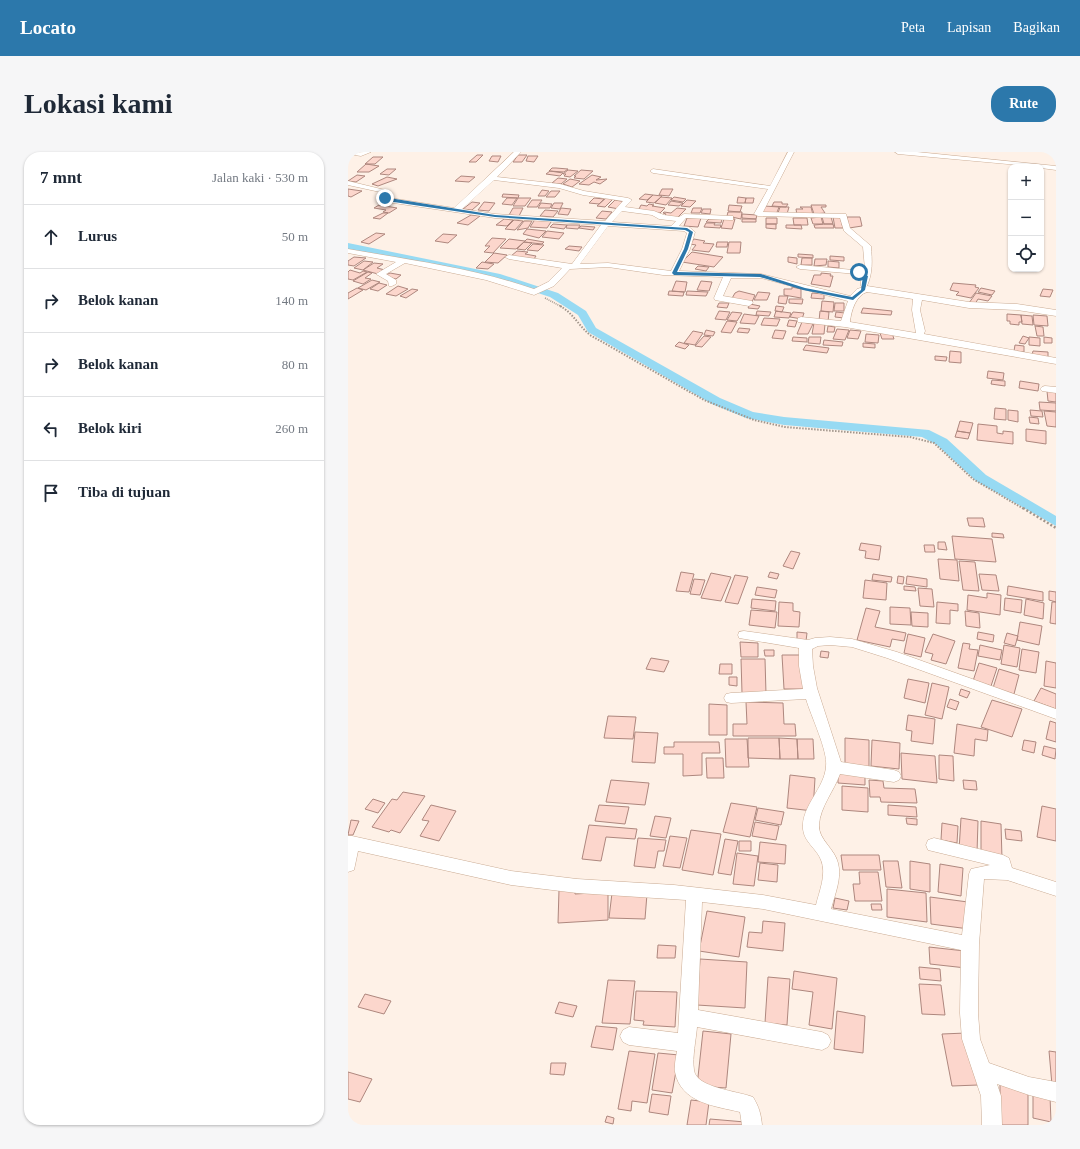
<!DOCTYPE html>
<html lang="id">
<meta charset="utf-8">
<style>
body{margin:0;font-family:Georgia,serif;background:#f6f6f7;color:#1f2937}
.controls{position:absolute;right:12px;top:12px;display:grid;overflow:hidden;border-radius:8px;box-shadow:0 1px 3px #0004}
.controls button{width:36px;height:36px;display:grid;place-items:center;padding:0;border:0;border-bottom:1px solid #e0e1e3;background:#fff;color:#1f2937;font:20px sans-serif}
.stop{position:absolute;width:12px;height:12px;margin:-9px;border:3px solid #2c78ab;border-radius:50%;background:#fff}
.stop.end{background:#2c78ab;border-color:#fff;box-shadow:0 1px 4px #0008}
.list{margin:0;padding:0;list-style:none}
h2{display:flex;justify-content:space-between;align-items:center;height:52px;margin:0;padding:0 16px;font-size:17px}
h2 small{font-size:13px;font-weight:400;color:#747a83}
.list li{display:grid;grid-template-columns:26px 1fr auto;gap:12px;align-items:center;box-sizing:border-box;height:64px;padding:0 16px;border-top:1px solid #e0e1e3}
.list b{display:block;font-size:15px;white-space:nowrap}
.list em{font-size:13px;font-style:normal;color:#747a83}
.icon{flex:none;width:22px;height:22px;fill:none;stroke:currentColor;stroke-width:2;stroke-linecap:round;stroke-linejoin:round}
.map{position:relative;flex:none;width:708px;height:973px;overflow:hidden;border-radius:16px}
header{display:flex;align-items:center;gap:24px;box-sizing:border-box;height:56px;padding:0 20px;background:#2c78ab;color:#fff}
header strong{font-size:19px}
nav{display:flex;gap:22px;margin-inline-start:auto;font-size:14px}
.intro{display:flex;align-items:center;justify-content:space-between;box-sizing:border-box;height:96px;padding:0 24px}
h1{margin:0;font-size:28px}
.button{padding:10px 18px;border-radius:16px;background:#2c78ab;color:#fff;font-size:14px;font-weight:700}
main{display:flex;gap:24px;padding:0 24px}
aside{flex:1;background:#fff;border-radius:16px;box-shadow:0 1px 3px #0004}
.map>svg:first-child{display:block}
</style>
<header>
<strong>Locato</strong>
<nav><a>Peta</a><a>Lapisan</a><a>Bagikan</a></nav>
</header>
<div class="intro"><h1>Lokasi kami</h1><a class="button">Rute</a></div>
<main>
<aside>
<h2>7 mnt<small>Jalan kaki · 530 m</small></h2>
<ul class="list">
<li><svg class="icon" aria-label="ahead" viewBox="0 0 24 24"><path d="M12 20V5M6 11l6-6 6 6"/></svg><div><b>Lurus</b></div><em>50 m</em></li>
<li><svg class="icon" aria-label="right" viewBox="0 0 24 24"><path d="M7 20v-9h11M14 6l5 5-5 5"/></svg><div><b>Belok kanan</b></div><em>140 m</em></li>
<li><svg class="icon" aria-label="right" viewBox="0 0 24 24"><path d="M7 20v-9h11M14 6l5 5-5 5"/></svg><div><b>Belok kanan</b></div><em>80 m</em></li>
<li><svg class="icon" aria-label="left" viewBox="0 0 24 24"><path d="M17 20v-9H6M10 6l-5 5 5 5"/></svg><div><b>Belok kiri</b></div><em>260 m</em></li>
<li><svg class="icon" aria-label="arrive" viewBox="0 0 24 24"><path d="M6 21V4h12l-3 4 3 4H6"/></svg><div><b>Tiba di tujuan</b></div></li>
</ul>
</aside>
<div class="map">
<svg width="708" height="973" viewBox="0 0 708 973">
<rect width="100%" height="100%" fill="#fef1e7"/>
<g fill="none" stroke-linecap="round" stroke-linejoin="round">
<path fill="#97daf3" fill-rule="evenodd" d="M0,91L152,122L210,141L238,159L248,176L372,246L405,260L436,265L581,278L599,287L638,323L708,364V374L628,329L589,293L574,285L436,273L398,266L364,252L240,180L230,163L202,145L150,128L0,97Z"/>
</g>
<path fill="#fcd6cc" stroke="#ae877e" d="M129,3H135L128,10H121Z
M170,3H179L174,10H165Z
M144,4H153L150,10L141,9Z
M180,4H190L186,10L178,9Z
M25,5H35L27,12H17Z
M18,12L31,14L21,20H9Z
M204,16H208L220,17L216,20L201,19Z
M39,17H48L41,23L32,22Z
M220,18L230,19L222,25L216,24L218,22H215Z
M233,18L245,19L236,27L226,26L228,24H226Z
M202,19L215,21L212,24L198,22Z
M9,23L17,24L8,30L0,29Z
M244,23L253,25L248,28L259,27L252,32L246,30L241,33L231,32Z
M113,24L127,25L121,30L107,29Z
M39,25L49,27L30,34L24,32Z
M210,26L219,27L213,32L204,31Z
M222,27L232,29L224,35L215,32Z
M0,37L14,39L3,45L0,44Z
M314,37H325L321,44L311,43Z
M194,38L201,39L197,44H190Z
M203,39H212L207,45H198Z
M155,42L171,43L170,46L154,45Z
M297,42L305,43L299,48L291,47Z
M305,43L314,44L306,51L298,50Z
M313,45L324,46L318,53L307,51Z
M326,45L338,47L335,50L323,48Z
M390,45L398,46L397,51H389Z
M159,46H169L164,53L154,52Z
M170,46H183L177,54H165Z
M246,46L256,47L251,52L241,51Z
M258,46L265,47L257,55L249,54Z
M398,46H406L405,51H397Z
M184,48H194L189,55H179Z
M267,48L278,50L271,57L260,55Z
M339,48L348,49L342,55L333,54Z
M323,49L335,51L331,54L320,53Z
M124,50L132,51L124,58L115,57Z
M136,50L147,51L141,59L130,58Z
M426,50H434V52H440L438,55L424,54Z
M193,51L204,52L202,56H190Z
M206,51H215L212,57L203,56Z
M301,52L306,53L304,54L317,56L312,61L290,59L293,53L299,54Z
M31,53L49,56L41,61L35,60L38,58L26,56Z
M381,53L394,54L392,60L380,59Z
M463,53H478V55H473L477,61L466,62Z
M416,54L431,55L428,63L413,62Z
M432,55H441L439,62L430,61Z
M452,55H463L465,63H449L448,57H455Z
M165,56H175L171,64L161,63Z
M213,56L223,57L220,63L210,62Z
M329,56L338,57L329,66L316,65L318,62L315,61L316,60L323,61Z
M345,56H354L352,61H343Z
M355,57H363L362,62L353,61Z
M197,58L210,59L205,65L192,64Z
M254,59L264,60L258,67L248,66Z
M380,60H394L393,67L379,64Z
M35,61H40L32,67L25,66Z
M394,62L409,63L408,67L394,66Z
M123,63L132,64L120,73L109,71Z
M473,65L475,72H465L463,66Z
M474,65H483L485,72H476Z
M485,65H492L495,76H487Z
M499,65H512L514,74L501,76Z
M188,66L205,67L199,76L182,75Z
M339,66H353L350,75L336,74Z
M418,66H429V72H418Z
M445,66H459L460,73H446Z
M156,67L165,68L159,74L148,73Z
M361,67H374L373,71L358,70Z
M376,67H387L384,77L373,76Z
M394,67H408V70H394Z
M166,68L175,69L167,78L157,77Z
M176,69H184L180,76L169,78Z
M358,71H367L366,73H373L372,76L356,75Z
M205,72L219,73L216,77L202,75Z
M418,72H428V77L418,76Z
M477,72H485L486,76H467L466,73Z
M219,73H232L230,77L218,76Z
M438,73H453L454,77L438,76Z
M233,74L247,75L245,78L231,76Z
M179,77L198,79L191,86L175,82Z
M199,79L216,81L211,87L194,85Z
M28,81L37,82L21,92L13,90Z
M95,82L109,83L100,91L87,89Z
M144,86L158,87L145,101L136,100L142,94H137Z
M161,87L177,89L168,97L152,96Z
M179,87L196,90L194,92L176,90Z
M346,87L357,89L355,91L366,92L361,100L344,98L348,93L342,92Z
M176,90L184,91L177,98L169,97Z
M369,90H380L379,95H368Z
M381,90H393L392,101H379Z
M185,92L196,93L190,99L179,98Z
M221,94L234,95L231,99L217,97Z
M169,99L180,100L177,102L188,104L186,107L163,104Z
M344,100L375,105L366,115L334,110Z
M146,101L159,103L150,111L137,110Z
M450,102L465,103V106L450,105Z
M482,104L496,105V109L482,108Z
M6,105L18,106L6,114L0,113V109Z
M440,105L449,106V112L440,110Z
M454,106H464V113H453Z
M467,107H479L478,113L466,114Z
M16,109L25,110L15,118L6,116Z
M480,109L491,110V116L480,115Z
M134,110L146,112L140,117L128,116Z
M26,111L35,112L29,116L37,118L30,122L15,118Z
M350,114L361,115L358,119L347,117Z
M2,118L12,121L15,119L19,120L5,128L0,127V120Z
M20,120L24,121L17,126L23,127L15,132L5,129Z
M42,121L53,123L48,127L36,124Z
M473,121L483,122L482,124H485L482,135L463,132L466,123H473Z
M24,128L32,130L18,138L10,136Z
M328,129L339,130L337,140L324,139Z
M353,129L364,130L361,139L349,138Z
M31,131L39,133L30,139L22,137Z
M605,131L628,133L627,135L631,136L623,146L608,143L611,140L602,138Z
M50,134L60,137L48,144L38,142Z
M444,135L453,137V146L436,143V137H444Z
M9,136L15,138L0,147V141Z
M633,136L647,139L644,143L630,140Z
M64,137L70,138L58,146L52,144Z
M695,137L705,138L702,145L692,144Z
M321,139L336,140L335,144L320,143Z
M339,139L360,140L358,144L338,143Z
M391,139L407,143L404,150L383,148L387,141Z
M410,140L422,141L419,148H406Z
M464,141L476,142V147L463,146Z
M628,141L644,144L640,149L630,147L627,152L621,151Z
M431,144H440L438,152L430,151Z
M441,147H455L454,152L441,151Z
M474,149L486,150L485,160L473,159Z
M371,151H381L379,156L369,155Z
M487,151H496V159H486Z
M402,152L412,154L410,157L400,156Z
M428,154L436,155L434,160L427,159Z
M515,156L544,159L543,163L513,161Z
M371,159L382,160L378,168L367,167Z
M409,159L423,160L421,164L408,163Z
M428,159L443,161L441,166L426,165Z
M472,159L481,160L480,170L471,169Z
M384,160L394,161L389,169L379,168Z
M445,160L456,161L454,167L442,165Z
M488,160L497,161L496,166L487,165Z
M396,162L411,164L407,172L392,171Z
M659,162L673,163L674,170H671V173L662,172V169H659Z
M673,163L684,164L685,173L674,172Z
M685,163L699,164L700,174L686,173Z
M416,166L432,167L429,174L413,173Z
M441,168L449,169L447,175L439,174Z
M379,169L389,170L383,181L373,180Z
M454,170L465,172L460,182H449Z
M466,171L477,172L476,182H464Z
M480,174L487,175L486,180H479Z
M687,174L695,175L696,184H689Z
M391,176L402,177L400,181L389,180Z
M489,177L501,178L497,188L485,187Z
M358,178L367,180L365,184L356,183Z
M427,178L438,179L435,187L424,186Z
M502,178L513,179L510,187L499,186Z
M345,179L355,181L347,193L336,191Z
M532,181H544L546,187H534Z
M518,182L531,183L530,191L517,190Z
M356,184L363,185L354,195L347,194Z
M675,184L681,186L677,192L671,191Z
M445,185L459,186V190L444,189Z
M461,185H473L472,192L460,191Z
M681,185L692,186V194L681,193Z
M696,185L704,186V191H696Z
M476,188L495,190L494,194L475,193Z
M331,190L341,193L337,197L327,194Z
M515,191L527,192V196L515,195Z
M458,193L481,196L479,201L455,198Z
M667,193L676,194V200L666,199Z
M602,199L613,200V211L601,210Z
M685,199L700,200V205L684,203Z
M587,204L599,205L598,209L587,208Z
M640,219L656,221L655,228L639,226Z
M644,228L657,229V234L643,232Z
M672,229L691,232L690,239L671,236Z
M699,239L708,240V250L700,249Z
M691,250L708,251V259L692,258Z
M647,256L658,257V268L646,267Z
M660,258L670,259V270L660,268Z
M682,258L694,259L695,265L683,264Z
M696,259L708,260V275L699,274Z
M681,265L690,266L691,272L682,271Z
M612,269L625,271L622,281L609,279Z
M630,272L649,274V281L655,282V279L665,280V292L629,288Z
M678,277L698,279V292L678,289Z
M609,279L622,281L620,287L607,285Z
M619,366H635L637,375L621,374Z
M644,381L655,382L656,386L644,385Z
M604,384L644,387L648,410L607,407Z
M590,390H597L599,398L590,397Z
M513,391L533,394L531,408L517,406L518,399L511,398Z
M576,393H586L587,400H577Z
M443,399L452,401L445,417L435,414Z
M590,407L609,408L611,429L592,427Z
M611,409L627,410L631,439L615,438Z
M333,420L346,422L341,440L328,439Z
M422,420L431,422L429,427L420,425Z
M363,421L383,425L373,449L353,446Z
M525,422L544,425L543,430L524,428Z
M631,422L648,423L651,439L634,438Z
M387,423L400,425L390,452L377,450Z
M550,424L556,425L555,432L549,431Z
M559,424L579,427V435L558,432Z
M346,427L357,428L352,443L342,442Z
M517,428L539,431L538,448L515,446Z
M556,434L567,435L568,439L556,438Z
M660,434L695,440V449L659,443Z
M409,435L429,438L427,446L407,443Z
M570,436L584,437L586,455L572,454Z
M701,439L708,440V450L701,448Z
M639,441L653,443L652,463L619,458L620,443L639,446Z
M657,446L674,448L673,461L656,458Z
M404,447L428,449L427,459L403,456Z
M678,447L696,451L695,467L676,463Z
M431,450L445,451V459L452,460L451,475L430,474Z
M589,450L610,452V459L602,458V472L588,471Z
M704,450H708V472L702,471Z
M542,455L562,456L563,473L542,472Z
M518,456L532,459L527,475L558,481L556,489L544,487L542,495L509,488Z
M403,458L429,460L427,476L401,473Z
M617,459L631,461L632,476L618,474Z
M563,460L580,461V475L564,474Z
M672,470L694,474L691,493L669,488Z
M449,480L459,481L458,489L449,488Z
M630,480L646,483L645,490L629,487Z
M659,481L670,484L667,494L656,491Z
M560,482L577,486L573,505L556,501Z
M585,482L607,489L598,512L583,508L585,502L577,500Z
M392,490L410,491V505H393Z
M615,491L622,492L621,497L630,498L626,519L610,516Z
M632,493L654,498L652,508L630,504Z
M656,493L672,496L669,515L653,512Z
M674,497L691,500L688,521L671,518Z
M416,498H426V504H417Z
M473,499L481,500L480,506L472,505Z
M434,503H454L457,537H436Z
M303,506L321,509L316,520L298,517Z
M393,507H417L418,542L394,541Z
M698,509L708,511V536L696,534Z
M631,511L649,516L643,534L625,529Z
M372,512H384V522H371Z
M651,517L671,523L666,542L645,536Z
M381,525H389V534L381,533Z
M560,527L581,531L577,551L556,546Z
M584,531L601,535L594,567L577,563Z
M693,536L708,542V557L686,549Z
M613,537L622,540L619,546L611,543Z
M602,547L611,550L608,558L599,555Z
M644,548L674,557L664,585L633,575Z
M398,550L435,551L436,572H447L448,584H385V572H399Z
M361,552L379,553V583H361Z
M560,563L587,567L585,592L563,589L564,579L558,578Z
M260,564L288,565L285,587L256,586Z
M702,569L708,571V590L698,587Z
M609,572L640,578L639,589L627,587L626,604L606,601Z
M287,580L310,581L307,611L284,610Z
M400,586H431L432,607L400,606Z
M431,586L449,587L450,607H432Z
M497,586L521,588V616L497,614Z
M377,587H399L401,615H378Z
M449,587H465L466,607H450Z
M524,588L552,591L551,617L523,614Z
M676,588L688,590L686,601L674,598Z
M326,590H371L372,601H354V623L335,624V602H316V595H326Z
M696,594L708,597L707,607L694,603Z
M553,601L587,604L589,631L554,627Z
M591,603L605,604L606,629L591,627Z
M358,606H375L376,626H359Z
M490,621L517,623V633L490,631Z
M442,623L467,626L465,659L439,656Z
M263,628L301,631L297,653L258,650Z
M521,628L535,629L536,636L567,637L569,651L533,650L532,645H522Z
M615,628L628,629L629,638L616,637Z
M494,634L520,636V660L494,658Z
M55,640L77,644L52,681L43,678L41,680L24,675L44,647L49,648Z
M25,647L37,651L30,661L17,657Z
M383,651L409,655L402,685L375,680Z
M83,653L108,659L91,689L72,684L81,669L74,668Z
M251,653L281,655L277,672L247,669Z
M540,653L568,655L569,665L540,663Z
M694,654L708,657V689L689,685Z
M410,656L436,660L433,673L407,668Z
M307,664L323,666L318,686L302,684Z
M558,666L569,667V673L559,672Z
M613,666L630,669L629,701L611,698Z
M3,668L11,669L5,683H0Z
M633,669L653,672L654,707L633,703Z
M407,670L431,674L428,688L404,684Z
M594,671L610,674L609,691L593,688Z
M241,673L289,677L287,687L258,685L253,709L234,707Z
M657,677L673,679L674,689L658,687Z
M343,678L373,682L365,723L334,718Z
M322,684L339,686L332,716L315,714Z
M290,686L318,688L316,699H310L307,716L286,714Z
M377,687L390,689L383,723L370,721Z
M391,689H403V699H391Z
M412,690L438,693L437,712L410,710Z
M389,701L410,704L406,734L385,732Z
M493,703H531L533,718H495Z
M535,709H550L554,736L538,735Z
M562,709L582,712V740L562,737Z
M412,711L430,713L429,730L410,728Z
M592,712L615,716L613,744L590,740Z
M511,720H530L534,749H507L505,732H512Z
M227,737V742L260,740V768L210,771L211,738Z
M539,737L578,741L579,770L539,765Z
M264,741L299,742L297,767L261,766Z
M582,745L620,750L621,777L583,772Z
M487,746L501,749L499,758L485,756Z
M523,752H533L534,758H524Z
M359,759L397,765L391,805L351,799Z
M415,769L437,771L435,799L399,795L401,780L414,781Z
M310,793L328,794L327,806H309Z
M581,795L617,799L618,816L582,812Z
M352,807L399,810L397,856L349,853Z
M571,815L592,817L593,829L572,827Z
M446,819L489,826L484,877L461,873L465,840L444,837Z
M420,825L442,827L439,873L417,871Z
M260,828L287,829L282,872L254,871Z
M571,832L593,833L597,863L574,862Z
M288,839L329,840L327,875L295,873L296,869L286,868Z
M17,842L43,849L36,862L10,855Z
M211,850L229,854L225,865L207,861Z
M489,859L517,864L515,901L486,897Z
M248,874L269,876L265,898L243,895Z
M355,879L383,882L378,936L349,934Z
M618,881L630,933L604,934L594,882Z
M281,899L307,902L299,951L284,949L283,959L270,957Z
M701,899L708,900V934L704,933Z
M310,901L331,903L324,941L304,938Z
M203,911H218L216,923L202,922Z
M0,920L24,927L12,950L0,947Z
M652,931L680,937V973H652Z
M685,940L702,944L703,970L685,966Z
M304,942L323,944L320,963L301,960Z
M343,948L361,950L358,973H339Z
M259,964L266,966L265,972L257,970Z
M362,967L397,970V973H361Z"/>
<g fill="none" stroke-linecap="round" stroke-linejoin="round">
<defs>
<path id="minor" d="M0,0H23L13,4L0,2Z
M166,0H173L149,25L212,32L236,39L280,46L284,48L277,55L306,59L316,63L331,65L336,62L385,64V68H382L338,66L331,74L341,75L347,80L342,97L331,119L413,122L502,144L509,137L519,134L621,150L669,152L708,158V164L669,158L621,156L574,148L572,158L577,179L576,182L708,206V212L497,175L450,170V166L453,165L493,169L500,149L413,126H383L375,144L404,149L405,151L401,154L367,148L366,146L375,125L315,123L260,115L222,117L206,134L186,143L138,128L57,111L38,122L48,128V132L44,134H41L40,129L28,122L48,110L0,101V97C62,108 125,116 186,137L200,130L214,116L161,107L157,105L161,103L224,112L253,73L147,66L39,50H36L32,40L0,33V29L37,38L42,46L106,56ZM146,28L211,36L235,43L275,49L257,69L147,62L114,57ZM274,59L304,63L311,67L328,69L323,74L264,70ZM260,74L336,79L339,81L334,97L323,119L260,111L232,112ZM519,140L565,147L564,158L568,181L502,170C503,159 508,143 519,140Z
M440,0H446L415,60L498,62L502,76L523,94C524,109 525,120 519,134H513V124L509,122L452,117L448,115L452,113L516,119L517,117L515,95L496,79L492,66L410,64L406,62L420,37L305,21L302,19L305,17L422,34Z
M547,0H569L708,14V18L693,16V15L550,2Z
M697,234L708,235V241L694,239L692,237L694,235Z
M396,479L460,488L467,486L482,485L504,487L549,500L708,557V567L539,506L504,495L482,493L470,494L464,497L465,514L469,536L493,610L546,618L551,620L553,624L551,628L546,630L492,622C486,639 472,655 471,673C470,687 487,697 490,711C494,726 487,742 483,757L614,783L621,722L623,717L642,713L580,698L578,693L580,688L586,686L655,703L661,706L664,716L708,730V744L659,728L636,727L631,792L630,861L632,887L641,911L681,925L708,930V950L681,943L649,932L653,944L654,973H634L633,944L614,887L612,861L613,798L415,757L354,750L350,858L474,880L480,883L483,889L480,895L474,898L349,875C348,888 344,905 346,918C348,936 390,939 405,945C411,955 413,962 414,973H394L392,960C367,954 333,951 327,920C326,914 328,905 329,899L281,893L275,890L272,884L275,878L281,875L330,881L338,748L229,741L163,733L10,699L6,718L0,720V684H4L163,719L229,727L326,733L415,743L468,753C471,740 479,722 473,708C469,697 456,690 455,677C453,654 477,636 478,614C480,599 463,564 458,547L383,551L378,550L376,546L378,542L383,541L455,537L451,514V496L391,486L390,483L391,480Z"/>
</defs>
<use href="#minor" stroke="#caab93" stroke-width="1"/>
<path stroke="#a2968c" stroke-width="1.5" stroke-dasharray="1 1" stroke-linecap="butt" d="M197,146L214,155"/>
<path stroke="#a2968c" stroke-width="2" stroke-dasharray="1.5 1.5" stroke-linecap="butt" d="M212,154C224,160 231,174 242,183L356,248L406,268L437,275L562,285L586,291L625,327L676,357"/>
<path stroke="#a2968c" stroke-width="2.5" stroke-dasharray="2 2" stroke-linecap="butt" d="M675,356L708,376"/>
<use href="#minor" fill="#fff" fill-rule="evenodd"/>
</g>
<path fill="#2c78ab" d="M35,45L147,63L339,76L345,80L340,97L329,120L413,122L457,136L504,145L513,138L515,124L509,119L520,124L517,138L505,148L455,138L412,125L326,123L324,121L336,97L341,80L337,78L147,65L39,49Z"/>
</svg>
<div class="controls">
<button>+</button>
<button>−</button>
<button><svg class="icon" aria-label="locate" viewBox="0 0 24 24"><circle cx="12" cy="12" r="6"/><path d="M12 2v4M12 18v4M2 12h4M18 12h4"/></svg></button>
</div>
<div class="stop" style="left:511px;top:120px"></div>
<div class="stop end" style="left:37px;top:46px"></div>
</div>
</main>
